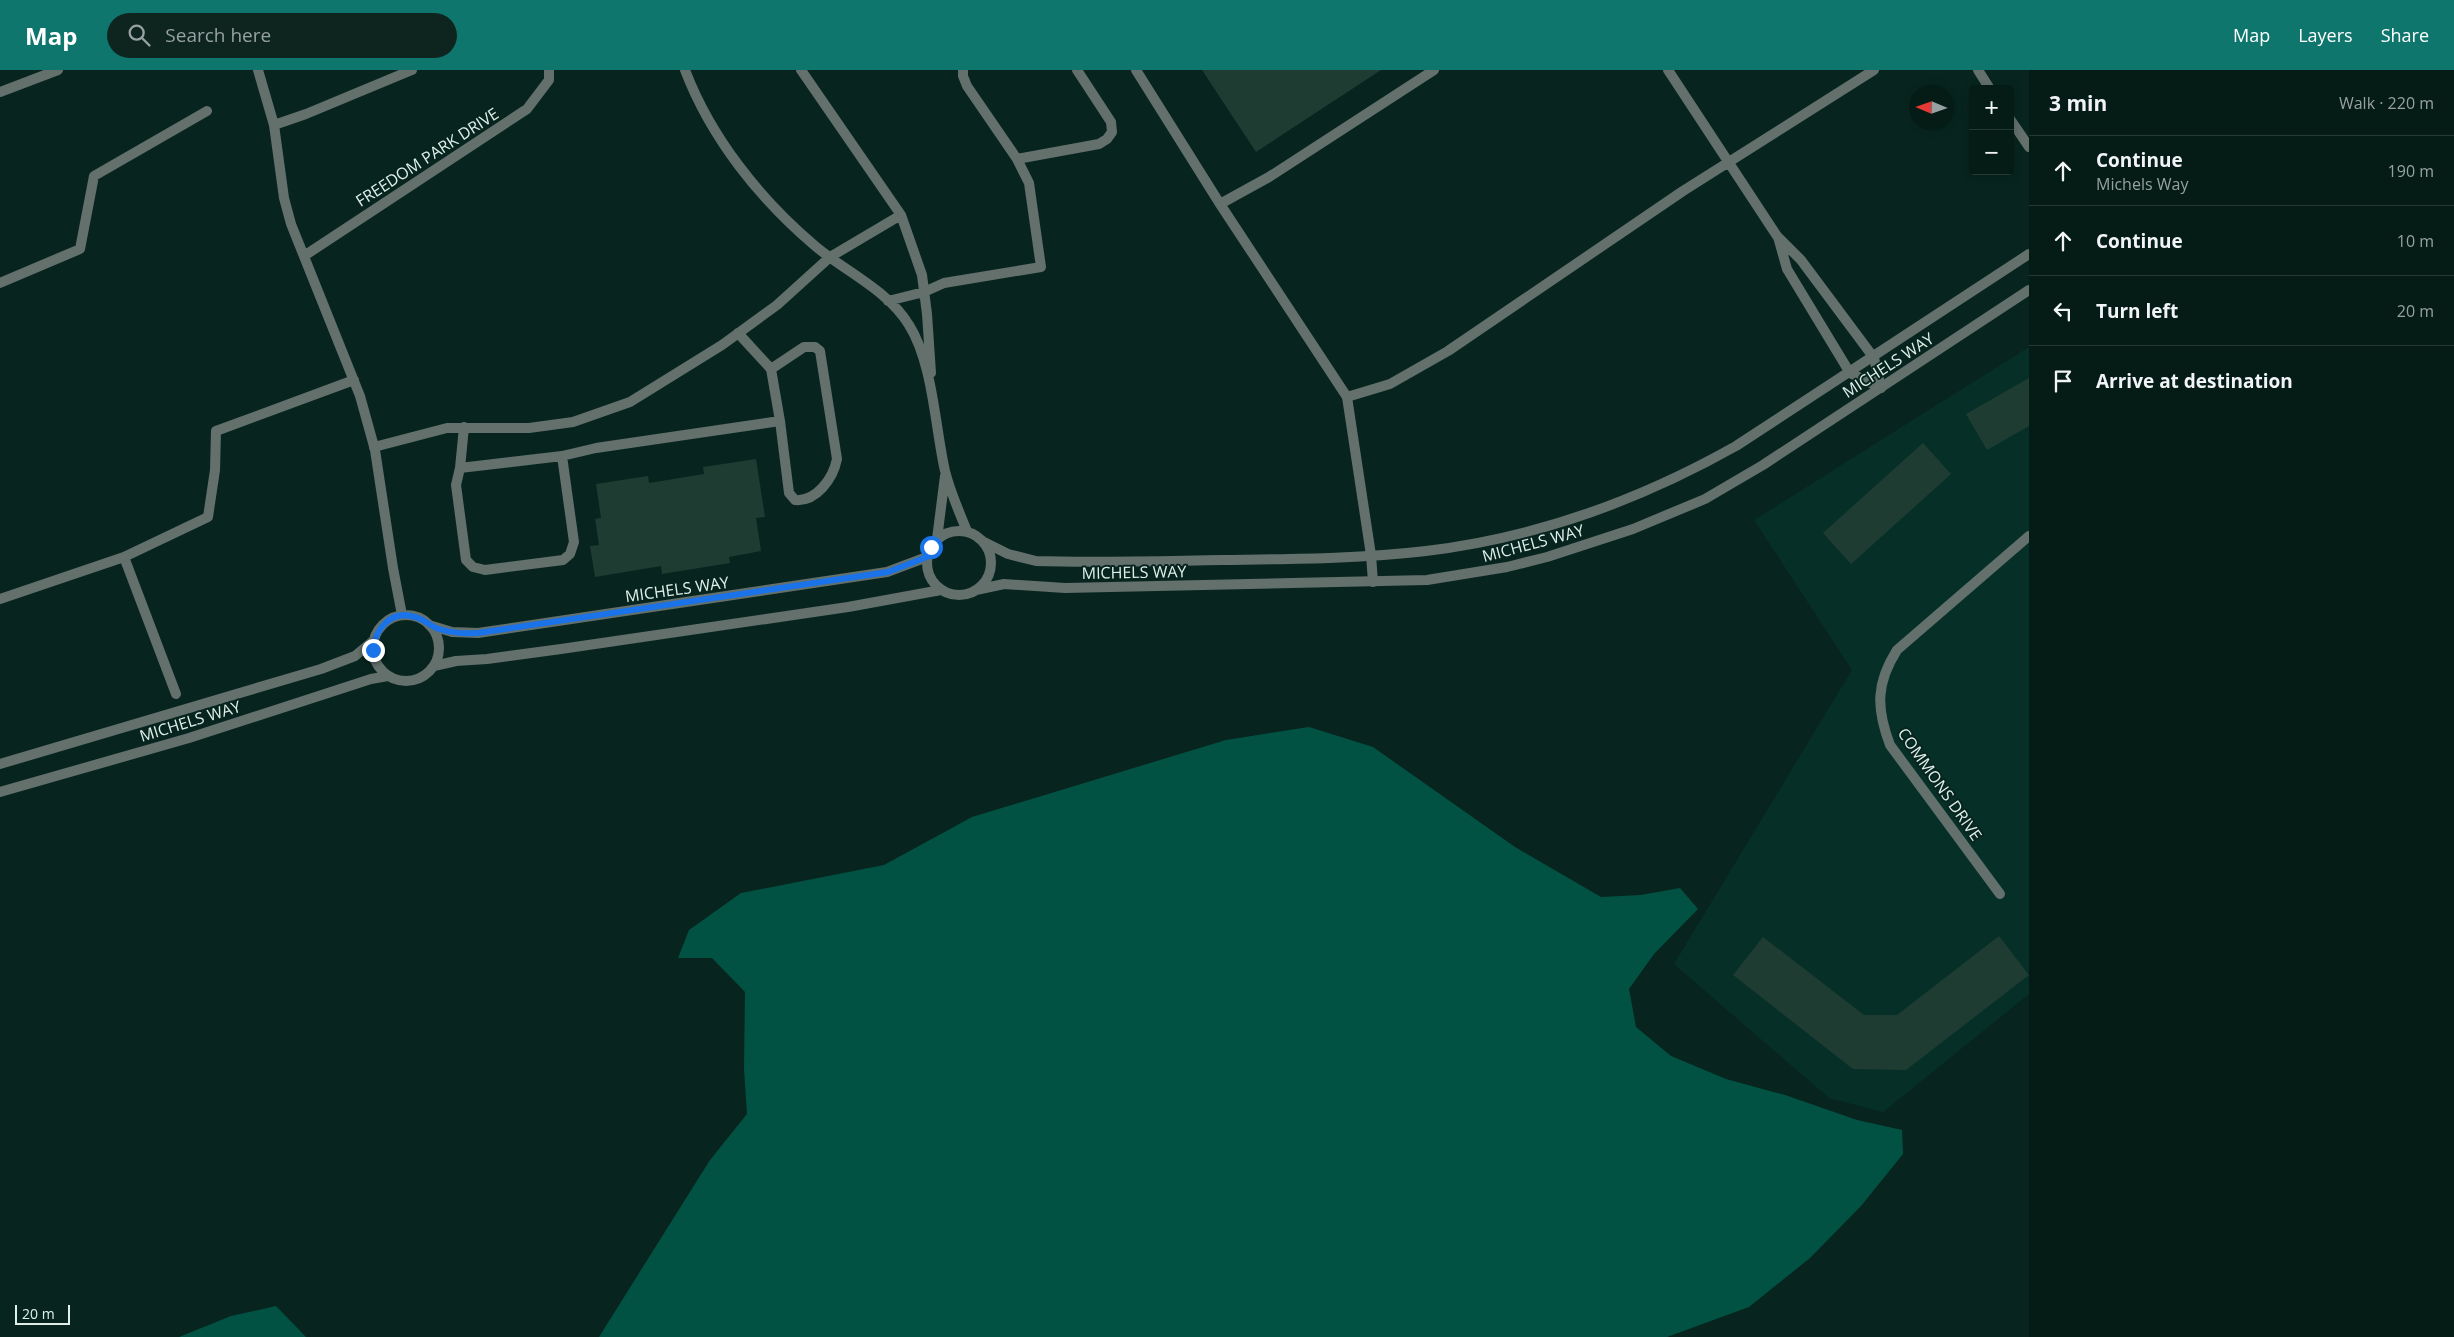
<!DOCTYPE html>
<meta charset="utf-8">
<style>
body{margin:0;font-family:"Open Sans",sans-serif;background:#0e251f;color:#f1f3f6}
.controls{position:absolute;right:15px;top:15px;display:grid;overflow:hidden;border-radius:5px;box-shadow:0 2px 8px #0003}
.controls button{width:45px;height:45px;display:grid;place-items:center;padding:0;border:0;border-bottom:1px solid #263a35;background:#051c16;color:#f1f3f6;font:25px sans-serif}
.compass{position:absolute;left:1909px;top:15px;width:45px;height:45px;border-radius:50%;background:#051c16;box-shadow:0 2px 8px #0003;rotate:272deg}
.scale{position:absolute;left:15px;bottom:12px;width:55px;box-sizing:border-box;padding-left:5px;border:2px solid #dff0ea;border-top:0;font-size:14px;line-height:18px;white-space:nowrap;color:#dff0ea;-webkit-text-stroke:4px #07251e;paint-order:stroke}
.stop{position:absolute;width:15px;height:15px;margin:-11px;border:4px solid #1a73e8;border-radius:50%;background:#fff}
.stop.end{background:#1a73e8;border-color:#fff;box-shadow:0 1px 5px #0008}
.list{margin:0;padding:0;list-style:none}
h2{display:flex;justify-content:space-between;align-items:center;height:65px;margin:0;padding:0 20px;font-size:21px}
h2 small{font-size:16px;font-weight:400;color:#97a1a1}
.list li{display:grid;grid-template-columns:32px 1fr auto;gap:15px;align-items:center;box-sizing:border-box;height:70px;padding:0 20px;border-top:1px solid #263a35}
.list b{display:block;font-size:19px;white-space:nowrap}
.list p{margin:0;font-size:16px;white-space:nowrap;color:#97a1a1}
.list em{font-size:16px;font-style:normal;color:#97a1a1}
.icon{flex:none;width:28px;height:28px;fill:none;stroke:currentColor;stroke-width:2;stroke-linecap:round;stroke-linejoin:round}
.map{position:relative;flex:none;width:2029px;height:1267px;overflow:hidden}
header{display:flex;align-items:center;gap:30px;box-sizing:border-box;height:70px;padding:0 25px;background:#0f766e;color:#fff}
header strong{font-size:24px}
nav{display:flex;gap:28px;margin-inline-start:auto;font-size:18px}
.search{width:350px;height:45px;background:#0e251f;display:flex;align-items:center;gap:12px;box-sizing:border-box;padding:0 18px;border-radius:28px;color:#97a1a1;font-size:19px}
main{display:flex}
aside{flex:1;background:#051c16}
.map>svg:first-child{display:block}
</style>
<header>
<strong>Map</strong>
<div class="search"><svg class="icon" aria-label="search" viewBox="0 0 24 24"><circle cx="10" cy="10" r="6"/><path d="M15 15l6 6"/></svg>Search here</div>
<nav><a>Map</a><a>Layers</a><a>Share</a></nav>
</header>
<main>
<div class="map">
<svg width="2029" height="1267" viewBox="0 0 2029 1267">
<rect width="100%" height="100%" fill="#07251e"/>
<path fill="#063027" d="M2029,277V924L1883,1042L1829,1028L1674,894L1852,600L1754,450Z"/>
<path fill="#025243" d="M1309,657L1373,677L1515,777L1601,827L1641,825L1680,818L1698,839L1654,884L1629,919L1636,957L1671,986L1726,1009L1785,1025L1857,1050L1902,1060L1903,1084L1861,1136L1810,1188L1749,1237L1667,1267H599L710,1090L747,1044L744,999L745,922L712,888H678L689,860L741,823L884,795L972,747L1226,670Z
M276,1236L306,1267H179L231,1246Z"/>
<path fill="#1f3c33" d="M1202,0H1381L1256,82Z
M2029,308V356L1987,380L1966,344Z
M1923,373L1951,404L1851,494L1823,463Z
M756,389L765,447L756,448L761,481L729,487L730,493L662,504L661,496L595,507L590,476L599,475L595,449L601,448L596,414L648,406L649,413L704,404L703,397Z
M1999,866L2029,905L1906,1000L1853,999L1733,905L1763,867L1864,945H1897Z"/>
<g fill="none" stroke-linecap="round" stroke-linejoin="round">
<path stroke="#63706c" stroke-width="10" d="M685,0C711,68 759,128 814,175C844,201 888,220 909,255C933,293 935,357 945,401C950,421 959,442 967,461
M801,0L901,145L922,205L927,244L931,303
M1136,0L1220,134L1347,327L1371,485L1373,512
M1668,0L1777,166L1801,190L1874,288L1881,318
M1978,0L1990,19
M2010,49L2029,77
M1017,89L1099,74L1107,69L1112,62L1111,52L1077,0
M1220,134L1269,107L1434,0
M1778,167L1787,199L1850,303L1881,318
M888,231L924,222L944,213L1041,197L1029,113L1017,89L967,16L963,6V0
M771,299L804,277H815L820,281L837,389C833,409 816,432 795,430L789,423L780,351
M1347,327L1390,314L1448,281L1683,121L1874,0
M374,377L447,358H529L573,352L630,332L722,275L777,235L830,187L901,145
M562,386L596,378L780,351L771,299L738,263
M460,398L562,386L574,472L570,484L563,490L485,500L473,497L466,490L456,415L460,398L464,357
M937,469L945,406"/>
<path stroke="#63706c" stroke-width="10" d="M258,0L274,55L284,128L291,154L360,326L375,380L393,498L402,545
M0,22L58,0
M274,55L306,44L412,0
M304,186L527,39L549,10V0
M0,213L80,179L94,106L207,41
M927 493a32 32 0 1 1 64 0a32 32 0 1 1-64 0Z
M984,472L1008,484L1036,491C1098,493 1160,491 1222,490C1289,489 1358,489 1426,481C1536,468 1640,430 1736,376L2029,184
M124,487L176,624
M976,520L1004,514L1065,518L1427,510L1507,497L1547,487L1633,459L1705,429L1763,395L2029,220
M0,529L124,487L208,447L215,400L216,361L354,310
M373 578a33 33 0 1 1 66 0a33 33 0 1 1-66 0Z
M429,555L452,562L478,563L887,502L927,487
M434,596L456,591L487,589L561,579L848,537L941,520
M0,694L321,599L355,586L374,570
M0,722L189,668L371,609L388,606
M2000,824L1890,675C1876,638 1876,613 1897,580L2029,466"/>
</g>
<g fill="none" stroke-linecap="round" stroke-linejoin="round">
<path stroke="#1a73e8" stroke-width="6" d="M373,580C375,559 391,539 415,547C424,549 430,556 439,559C452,563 465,564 478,563L888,502L927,487L931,477"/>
</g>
<g text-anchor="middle" stroke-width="4" stroke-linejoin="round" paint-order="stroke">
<g font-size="16" fill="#dff0ea" stroke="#07251e">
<text transform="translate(427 87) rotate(-33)" y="6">FREEDOM PARK DRIVE</text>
<text transform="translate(1888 295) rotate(-33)" y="6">MICHELS WAY</text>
<text transform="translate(1533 473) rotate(-15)" y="6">MICHELS WAY</text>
<text transform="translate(1134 502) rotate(-1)" y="6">MICHELS WAY</text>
<text transform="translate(677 519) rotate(-8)" y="6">MICHELS WAY</text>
<text transform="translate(190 651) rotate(-17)" y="6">MICHELS WAY</text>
<text transform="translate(1940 714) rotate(55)" y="6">COMMONS DRIVE</text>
</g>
</g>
</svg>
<div class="controls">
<button>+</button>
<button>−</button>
</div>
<svg class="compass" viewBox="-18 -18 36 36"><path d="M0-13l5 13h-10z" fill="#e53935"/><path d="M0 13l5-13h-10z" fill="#97a1a1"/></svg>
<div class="scale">20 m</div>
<div class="stop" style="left:931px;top:477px"></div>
<div class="stop end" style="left:373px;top:580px"></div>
</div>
<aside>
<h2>3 min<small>Walk · 220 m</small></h2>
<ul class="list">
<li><svg class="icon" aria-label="ahead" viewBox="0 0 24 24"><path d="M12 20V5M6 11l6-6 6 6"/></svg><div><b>Continue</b><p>Michels Way</p></div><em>190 m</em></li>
<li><svg class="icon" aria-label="ahead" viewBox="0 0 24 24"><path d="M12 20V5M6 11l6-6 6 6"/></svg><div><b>Continue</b></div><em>10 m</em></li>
<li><svg class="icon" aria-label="left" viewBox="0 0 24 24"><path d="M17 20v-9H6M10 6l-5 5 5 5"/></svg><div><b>Turn left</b></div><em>20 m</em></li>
<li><svg class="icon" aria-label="arrive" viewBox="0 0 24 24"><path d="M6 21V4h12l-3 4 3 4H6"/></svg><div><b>Arrive at destination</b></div></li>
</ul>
</aside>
</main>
